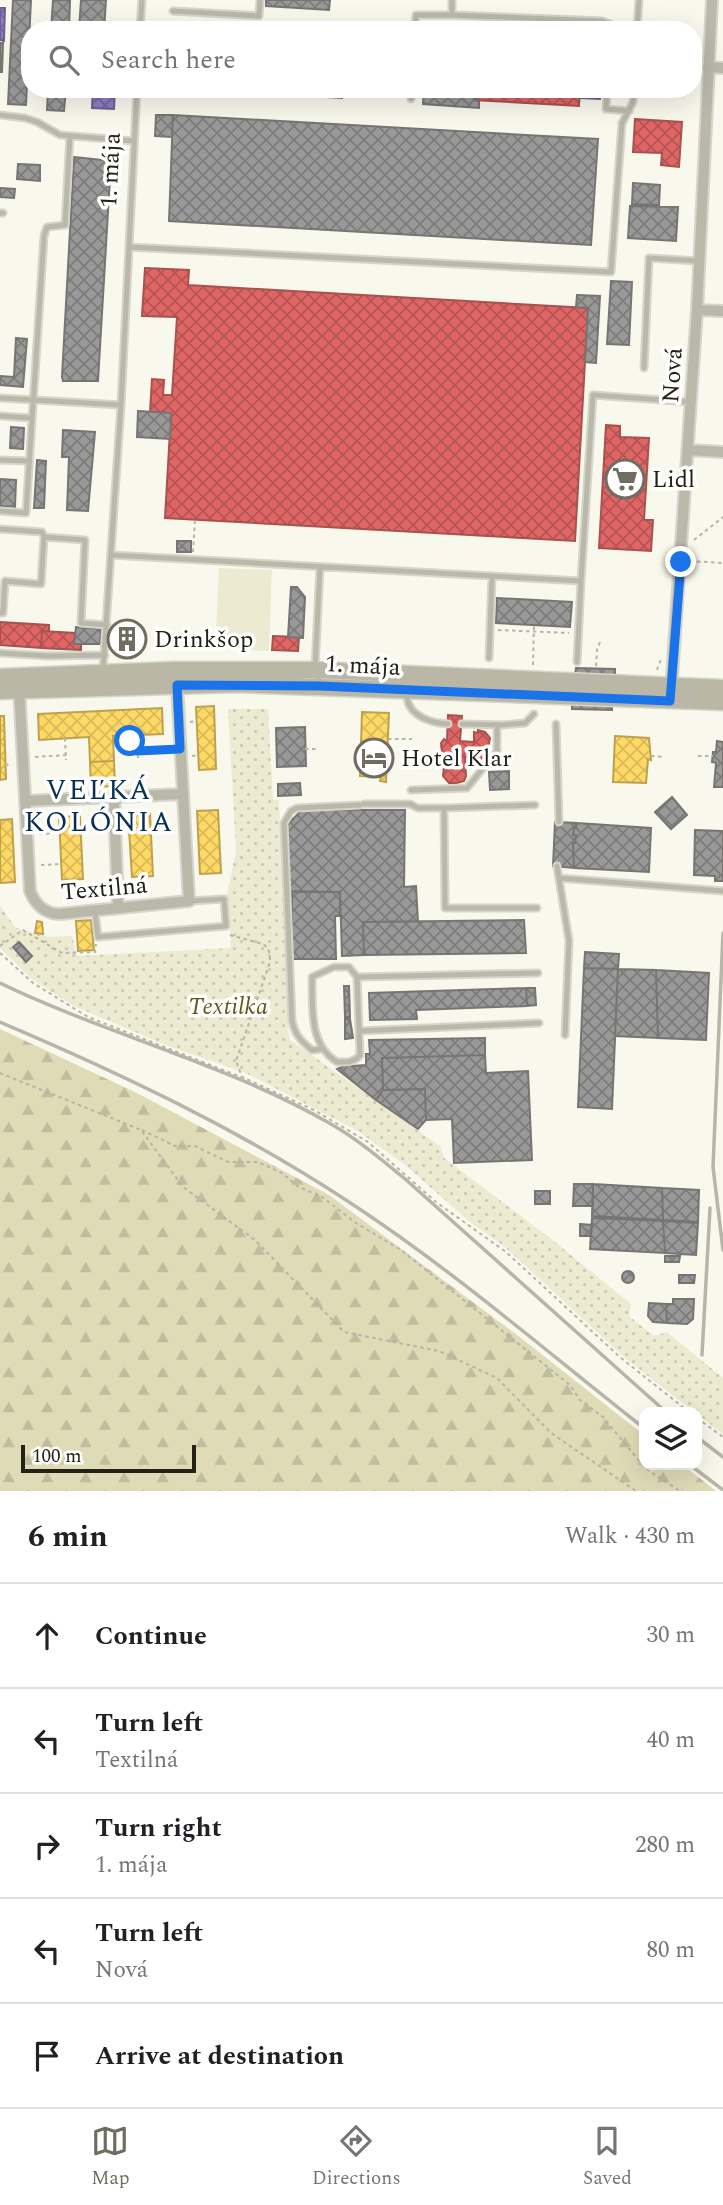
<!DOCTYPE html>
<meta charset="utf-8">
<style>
body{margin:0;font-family:Spectral,serif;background:#f6f6f6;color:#202124}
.controls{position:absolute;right:21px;bottom:21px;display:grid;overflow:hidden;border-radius:14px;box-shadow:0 7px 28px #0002}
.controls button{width:63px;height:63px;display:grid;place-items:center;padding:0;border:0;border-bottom:2px solid #e0e0e0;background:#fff;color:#202124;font:35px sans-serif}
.scale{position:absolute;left:21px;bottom:18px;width:175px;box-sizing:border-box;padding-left:7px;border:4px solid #242216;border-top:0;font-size:19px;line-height:24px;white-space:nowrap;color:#242216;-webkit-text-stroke:5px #fff;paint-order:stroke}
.stop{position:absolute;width:21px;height:21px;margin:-16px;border:5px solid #1a73e8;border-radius:50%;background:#fff}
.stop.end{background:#1a73e8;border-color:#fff;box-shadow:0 2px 7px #0008}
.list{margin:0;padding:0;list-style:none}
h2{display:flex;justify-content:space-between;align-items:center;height:91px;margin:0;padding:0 28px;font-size:30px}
h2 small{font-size:23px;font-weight:400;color:#757577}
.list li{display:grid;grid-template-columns:46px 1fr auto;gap:21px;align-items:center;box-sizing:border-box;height:105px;padding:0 28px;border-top:2px solid #e0e0e0}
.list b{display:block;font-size:26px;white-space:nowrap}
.list p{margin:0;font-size:23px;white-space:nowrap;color:#757577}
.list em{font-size:23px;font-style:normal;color:#757577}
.icon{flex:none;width:38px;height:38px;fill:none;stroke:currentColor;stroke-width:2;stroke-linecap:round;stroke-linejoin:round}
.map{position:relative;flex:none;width:723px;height:1491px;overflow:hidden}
.search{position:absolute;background:#fff;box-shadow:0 7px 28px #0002;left:21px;right:21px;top:21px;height:77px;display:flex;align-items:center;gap:18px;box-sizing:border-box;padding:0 24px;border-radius:28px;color:#757577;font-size:26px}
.sheet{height:616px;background:#fff}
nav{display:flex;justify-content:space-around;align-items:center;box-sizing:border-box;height:98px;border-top:2px solid #e0e0e0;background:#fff;font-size:19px;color:#757577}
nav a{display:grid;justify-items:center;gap:4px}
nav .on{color:#6f6d61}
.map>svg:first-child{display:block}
</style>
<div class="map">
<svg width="723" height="1491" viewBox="0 0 723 1491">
<defs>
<pattern id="forest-firs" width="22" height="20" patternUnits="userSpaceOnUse" patternTransform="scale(1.75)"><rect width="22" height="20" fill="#e0dbb7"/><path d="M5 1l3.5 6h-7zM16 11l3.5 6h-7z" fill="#c0bc9d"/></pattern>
<pattern id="garden-dots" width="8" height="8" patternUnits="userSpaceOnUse" patternTransform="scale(1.75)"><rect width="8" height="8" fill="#edead2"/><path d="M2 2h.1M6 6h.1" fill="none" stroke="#cbc8b4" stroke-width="1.8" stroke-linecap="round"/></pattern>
<pattern id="homes-cross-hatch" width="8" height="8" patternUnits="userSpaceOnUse" patternTransform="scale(1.75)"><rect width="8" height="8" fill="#ffd966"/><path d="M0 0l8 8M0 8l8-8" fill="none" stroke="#daba58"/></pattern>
<pattern id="shops-cross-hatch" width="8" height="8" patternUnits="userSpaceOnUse" patternTransform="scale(1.75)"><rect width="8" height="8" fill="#e06666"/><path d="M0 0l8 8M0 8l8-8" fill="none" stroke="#b55453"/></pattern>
<pattern id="offices-cross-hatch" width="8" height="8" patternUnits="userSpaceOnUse" patternTransform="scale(1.75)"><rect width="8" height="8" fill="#8e7cc3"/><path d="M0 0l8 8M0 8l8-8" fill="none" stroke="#74659d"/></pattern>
<pattern id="industry-cross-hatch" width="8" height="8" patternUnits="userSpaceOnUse" patternTransform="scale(1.75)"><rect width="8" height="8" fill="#999"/><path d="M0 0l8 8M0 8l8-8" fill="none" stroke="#7d7c7c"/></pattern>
</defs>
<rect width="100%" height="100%" fill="#f9f8ed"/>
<path fill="#edead2" d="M219,568L272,570L269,651L215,648Z"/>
<path fill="url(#forest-firs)" d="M0,1029L137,1093L329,1195L521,1338L644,1435V1465H683L716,1491H0Z"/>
<path fill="url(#garden-dots)" d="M228,709H268L273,800H279L289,1039L440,1146L444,1158L550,1238L631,1304L629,1316L654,1336L667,1332L723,1378V1434L626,1359L505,1247L470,1222L405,1165L358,1131L246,1073L168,1046L74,1006L33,980L0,948V906L16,928L48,937L72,936L77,956L231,948L227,895L236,850Z"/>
<path fill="url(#homes-cross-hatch)" stroke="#bda24e" stroke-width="2" d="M214,706L216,769L199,770L196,707Z
M162,708L163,734L113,736L114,761L90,762L89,737L39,740L38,714Z
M362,712L389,713L386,782L380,781L381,777L360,776Z
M0,716H4L6,779L0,780Z
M615,736L649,738L651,760L648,759L646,783L613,782Z
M114,761L115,786L91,787L90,762Z
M218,810L221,873L200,874L197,811Z
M150,813L153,876L132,877L128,814Z
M80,816L83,879L62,880L59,817Z
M12,819L15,882L0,883V820Z
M91,920L94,950L78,951L76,921Z
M37,921L42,922L43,934L35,933Z"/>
<path fill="url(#shops-cross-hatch)" stroke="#a8524e" stroke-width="2" d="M475,89H580L579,106L474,100Z
M635,119L682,122L679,167L661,165L662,153L633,152Z
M145,268L189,270L188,285L588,308L575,541L165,518L171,413L150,412L152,379L164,380L163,395H172L177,317L142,316Z
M606,425L620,426V437L649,438L644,520H653L651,551L599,548Z
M0,622L49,625V631H42L41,648L0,645Z
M42,631L75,633L74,644H81V650L41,648Z
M117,631L138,632L137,648L117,646Z
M273,636L299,637L298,651L272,650Z
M448,715L462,716L460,741L474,742V732L478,733V730L485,732L490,738L488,748L490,751L486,757L481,759L465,757L466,776L464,781L457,783H449L443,776L445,756L442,754L441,743L444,739L447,741Z"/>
<path fill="url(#offices-cross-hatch)" stroke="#6e618f" stroke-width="2" d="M0,8H5L4,41L0,40Z
M541,26L599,30H541Z
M93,89H115L114,109L92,108Z
M580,89H601L600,99L580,98Z"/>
<path fill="url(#industry-cross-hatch)" stroke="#767572" stroke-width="2" d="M13,0H31L26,105L8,104Z
M53,0H70L69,30H51Z
M81,0H106L104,30H79Z
M266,0H330L329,10L266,6Z
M0,43H3L2,72H0Z
M48,89H66L64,111L47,110Z
M255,89H342V98L254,93Z
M424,89H475L474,100L479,101V108L423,104Z
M156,115H173L172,137L155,136Z
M173,115L598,139L591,245L169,221Z
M74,157L111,161L98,381H63L62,377Z
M18,164L40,165V181L17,179Z
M633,183L660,185L659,205L632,204Z
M0,188L15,189L14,198L0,197Z
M630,206L678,207L676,241L628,238Z
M611,281L632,282L629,345L607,344Z
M577,295L600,296L596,363L585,362L588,308L576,307Z
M16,338L27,339L23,387L0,385V376L14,377Z
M138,411L171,413L170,439L137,437Z
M11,427L24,428L23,449L10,448Z
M63,430L95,432L88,511L67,510L69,457H62Z
M37,460L46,461L44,508H34Z
M0,479L16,480L15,507L0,506Z
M177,541H191V552H177Z
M291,587H297L305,597L303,638L288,637Z
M497,598L572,602L570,627L496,623Z
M76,627L101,629L100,644H74Z
M576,668L615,669V677L575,675Z
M572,702L612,704V710L572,709Z
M305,727L306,766L277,767L276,728Z
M717,741L723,742V787H714L716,763L712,762L713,752H716Z
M509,771V789L490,790L489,772Z
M300,783L301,795L278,796V784Z
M672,797L687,815L671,829L655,812Z
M302,810H405L404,887L416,886L418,922H363L364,955L342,956L340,892L287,891V825Z
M555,822L577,823L576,828H574L573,835H576L575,843H573L574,868L553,866Z
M577,823L651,828L649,872L574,868L573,843H575L576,835H573L574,828H576Z
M695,830L723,831V881H715V876L694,875Z
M292,892H340V915L335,916L336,959H292Z
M524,920L526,953L364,955L363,922Z
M19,942L32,956L26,962L13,947Z
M585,952L619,954L618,969L584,968Z
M584,968L618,969L612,1109L578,1107Z
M618,969L656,970L658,1038L615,1036Z
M656,970L709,973L706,1040L658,1038Z
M344,986H349L350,1017H345Z
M526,988H535L536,1005L527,1006Z
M526,988L527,1006L416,1010L417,1019L370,1020L369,993Z
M345,1019H350L353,1038L345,1039Z
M485,1038V1055L382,1058L383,1090L376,1100L337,1069L349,1064L352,1066L366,1065V1054H370L369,1040Z
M485,1055L486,1073L528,1071L532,1160L454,1163L452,1119L426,1120L425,1089L383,1090L382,1058Z
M425,1089L426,1120L418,1129L376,1100L383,1090Z
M574,1184H593V1206H573Z
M593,1184L662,1188L663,1220L592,1216Z
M662,1188L699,1190L698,1222L663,1220Z
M535,1191H550V1204H535Z
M592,1218L663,1221L665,1253L590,1249Z
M663,1221L698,1223L696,1255L665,1253Z
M580,1224L592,1225L591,1236H580Z
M665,1256H680L679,1262H665Z
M622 1277a6 6 0 1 1 12 0a6 6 0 1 1-12 0Z
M679,1275H695L694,1283H679Z
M673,1299H694L693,1319L687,1324L667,1323L666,1304H673Z
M649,1303L666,1304L667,1323L653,1322L648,1316Z"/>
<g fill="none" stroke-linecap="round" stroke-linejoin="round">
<defs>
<path id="lane" d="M452,0V15L602,21L610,24V30
M173,11L259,16L260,0
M140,30L142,0
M415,30L416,15H452
M637,30L639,0
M607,89L606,109L629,111
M411,99L412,89
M0,115L25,118L37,122L60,135L134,141
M0,213H3
M129,247L611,272L622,123L633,102L634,89
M644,368L649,258L699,261
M0,398L121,405
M0,416L32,418
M0,460L29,461
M0,511L26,513L44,236L47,227L65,225L70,136
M0,529L42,532L44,537
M111,555L581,581L593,395L691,402
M320,567L315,668L320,686
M0,613H3L5,581L41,584L44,537L85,540L81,623L107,625
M0,653L48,656L105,655
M489,658L492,577
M577,662L581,581
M103,669L121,405L137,89
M408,675C408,682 406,691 407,698C410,717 432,723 448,724
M462,724L502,725L525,723L534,714
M556,724L559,822
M411,790L467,788L497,751V725
M364,804H410L418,808H444
M535,805L444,808L445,908H537
M557,866L569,941L565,1035
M559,878L723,891
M95,912L98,937L226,926L224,899L189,901
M357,977L349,967H334L312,977C313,1007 308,1044 337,1062C346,1062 354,1063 360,1055L357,977L538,973
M359,1031L539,1023
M322,1049L312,1050C301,1041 295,1035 292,1021L284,823L291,811L297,808L360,805"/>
<path id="street" d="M708,67L723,68
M697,310L723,311
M688,450L723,452
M19,686L30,891C35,904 45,914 60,914L189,901L177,685
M671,692L697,310L712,0
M114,797L118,908
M26,801L182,794"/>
<path id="primary" d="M0,677L174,670H316L723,688
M0,691L237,684L723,702"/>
</defs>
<use href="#lane" stroke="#d6d5cb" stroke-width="9"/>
<use href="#street" stroke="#d6d5cb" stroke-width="14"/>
<use href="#primary" stroke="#d6d5cb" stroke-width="19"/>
<path stroke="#b5b4a8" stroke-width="2" stroke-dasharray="3.5 3.5" stroke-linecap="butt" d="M694,540L723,517
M193,552L195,520
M690,561L723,563
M498,630L569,633
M533,665L534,625
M596,666L597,650L600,642
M657,670L661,659
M190,722L197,721
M129,735L131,743L136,744
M137,735L138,758
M65,738L66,760
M388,739H412
M305,749H319
M137,751L168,750
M192,756L199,755
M651,756L665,757
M698,756H713
M35,757L66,755
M5,765L12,764
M39,834L59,833
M41,865L61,864
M230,935L263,944C270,949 271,956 269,965L236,1061L242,1077L314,1110L368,1142L436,1202L506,1252L621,1358L689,1412
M0,946L23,930L62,953L95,952L96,944
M0,953L33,983L88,1017L241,1077
M0,1073L141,1130L183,1187L255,1240L344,1332L439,1351L497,1378L551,1433L636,1491
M142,1130L175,1146H195L228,1162H258L282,1173L297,1186L322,1197L356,1223L401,1250L570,1385L580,1400L603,1417L645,1468L680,1491
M697,1418L723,1437"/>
<use href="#lane" stroke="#bab8a9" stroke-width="5"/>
<use href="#street" stroke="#bab8a9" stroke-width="10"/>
<use href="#primary" stroke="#bab7a6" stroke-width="16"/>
<path stroke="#b7b5a9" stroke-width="3.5" d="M723,933L713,1167L723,1250
M0,983C108,1035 227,1064 331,1124C357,1139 381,1159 404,1178L666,1412
M0,1022C120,1073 240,1130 349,1202C453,1270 547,1352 644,1428
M702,1355L710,1208
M697,1437L723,1457
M690,1465L723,1490"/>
</g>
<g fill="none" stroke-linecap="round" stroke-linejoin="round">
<path stroke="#1a73e8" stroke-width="9" d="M130,741L137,744V751L180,749L177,685L320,686L670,701L681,562"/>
</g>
<defs>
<symbol id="supermarket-ring" viewBox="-11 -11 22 22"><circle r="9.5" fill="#fff" stroke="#6f6d61" stroke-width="1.5"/><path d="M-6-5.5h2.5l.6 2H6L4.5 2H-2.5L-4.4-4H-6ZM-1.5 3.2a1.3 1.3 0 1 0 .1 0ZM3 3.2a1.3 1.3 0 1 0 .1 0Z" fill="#6f6d61"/></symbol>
<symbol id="building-ring" viewBox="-11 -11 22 22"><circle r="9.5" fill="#fff" stroke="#6f6d61" stroke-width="1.5"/><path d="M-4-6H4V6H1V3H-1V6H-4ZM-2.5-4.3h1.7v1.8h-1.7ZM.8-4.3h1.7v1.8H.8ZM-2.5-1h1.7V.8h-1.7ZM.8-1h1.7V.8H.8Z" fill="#6f6d61"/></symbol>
<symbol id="hotel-ring" viewBox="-11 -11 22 22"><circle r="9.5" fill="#fff" stroke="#6f6d61" stroke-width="1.5"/><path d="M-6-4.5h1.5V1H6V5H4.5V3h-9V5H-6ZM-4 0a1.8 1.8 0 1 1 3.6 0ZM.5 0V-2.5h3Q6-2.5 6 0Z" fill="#6f6d61"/></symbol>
</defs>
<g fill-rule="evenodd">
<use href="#supermarket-ring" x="603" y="457" width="44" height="44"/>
<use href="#building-ring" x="105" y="617" width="44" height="44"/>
<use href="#hotel-ring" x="352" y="736" width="44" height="44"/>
</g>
<g text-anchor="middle" stroke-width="7" stroke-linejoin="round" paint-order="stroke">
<g font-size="24" fill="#242216" stroke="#fff">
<text transform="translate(110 170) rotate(-87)" y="8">1. mája</text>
<text transform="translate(672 375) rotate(-86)" y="8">Nová</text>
<text transform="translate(363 665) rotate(3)" y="8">1. mája</text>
<text transform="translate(104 888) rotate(-5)" y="8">Textilná</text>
</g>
<g font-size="24" fill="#242216" stroke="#fff" text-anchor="start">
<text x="652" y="487">Lidl</text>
<text x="154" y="647">Drinkšop</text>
<text x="401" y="766">Hotel Klar</text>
</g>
<g font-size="24" font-style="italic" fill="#625917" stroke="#fff">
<text x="228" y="1014">Textilka</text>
</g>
<g font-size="28" letter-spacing="2" fill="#062f54" stroke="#fff">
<text x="99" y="799">VEĽKÁ<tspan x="99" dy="32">KOLÓNIA</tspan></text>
</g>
</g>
</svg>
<div class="controls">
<button><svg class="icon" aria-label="layers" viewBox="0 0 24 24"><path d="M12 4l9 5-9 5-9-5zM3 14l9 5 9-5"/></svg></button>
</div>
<div class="scale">100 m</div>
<div class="stop" style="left:130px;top:741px"></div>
<div class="stop end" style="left:681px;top:562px"></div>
<div class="search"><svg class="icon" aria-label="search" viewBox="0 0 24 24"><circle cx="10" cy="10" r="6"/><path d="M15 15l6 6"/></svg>Search here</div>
</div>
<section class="sheet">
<h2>6 min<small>Walk · 430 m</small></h2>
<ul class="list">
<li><svg class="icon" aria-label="ahead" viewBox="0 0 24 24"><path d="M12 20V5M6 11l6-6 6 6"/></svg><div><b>Continue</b></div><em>30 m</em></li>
<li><svg class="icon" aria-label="left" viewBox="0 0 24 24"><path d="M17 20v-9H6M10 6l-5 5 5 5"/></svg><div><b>Turn left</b><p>Textilná</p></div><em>40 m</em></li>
<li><svg class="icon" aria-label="right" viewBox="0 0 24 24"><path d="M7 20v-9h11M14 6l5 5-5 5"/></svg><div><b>Turn right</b><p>1. mája</p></div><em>280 m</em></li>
<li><svg class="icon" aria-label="left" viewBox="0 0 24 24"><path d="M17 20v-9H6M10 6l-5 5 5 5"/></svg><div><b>Turn left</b><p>Nová</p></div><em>80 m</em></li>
<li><svg class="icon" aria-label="arrive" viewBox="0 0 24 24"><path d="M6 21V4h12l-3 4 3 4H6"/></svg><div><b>Arrive at destination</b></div></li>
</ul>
</section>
<nav>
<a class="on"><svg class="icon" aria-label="map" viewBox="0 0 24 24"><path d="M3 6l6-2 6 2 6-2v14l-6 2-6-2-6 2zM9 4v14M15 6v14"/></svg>Map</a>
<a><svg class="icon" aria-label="directions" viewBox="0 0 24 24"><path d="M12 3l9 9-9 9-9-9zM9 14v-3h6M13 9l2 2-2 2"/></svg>Directions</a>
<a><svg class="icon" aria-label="saved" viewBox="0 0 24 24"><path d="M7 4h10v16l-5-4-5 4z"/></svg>Saved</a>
</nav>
